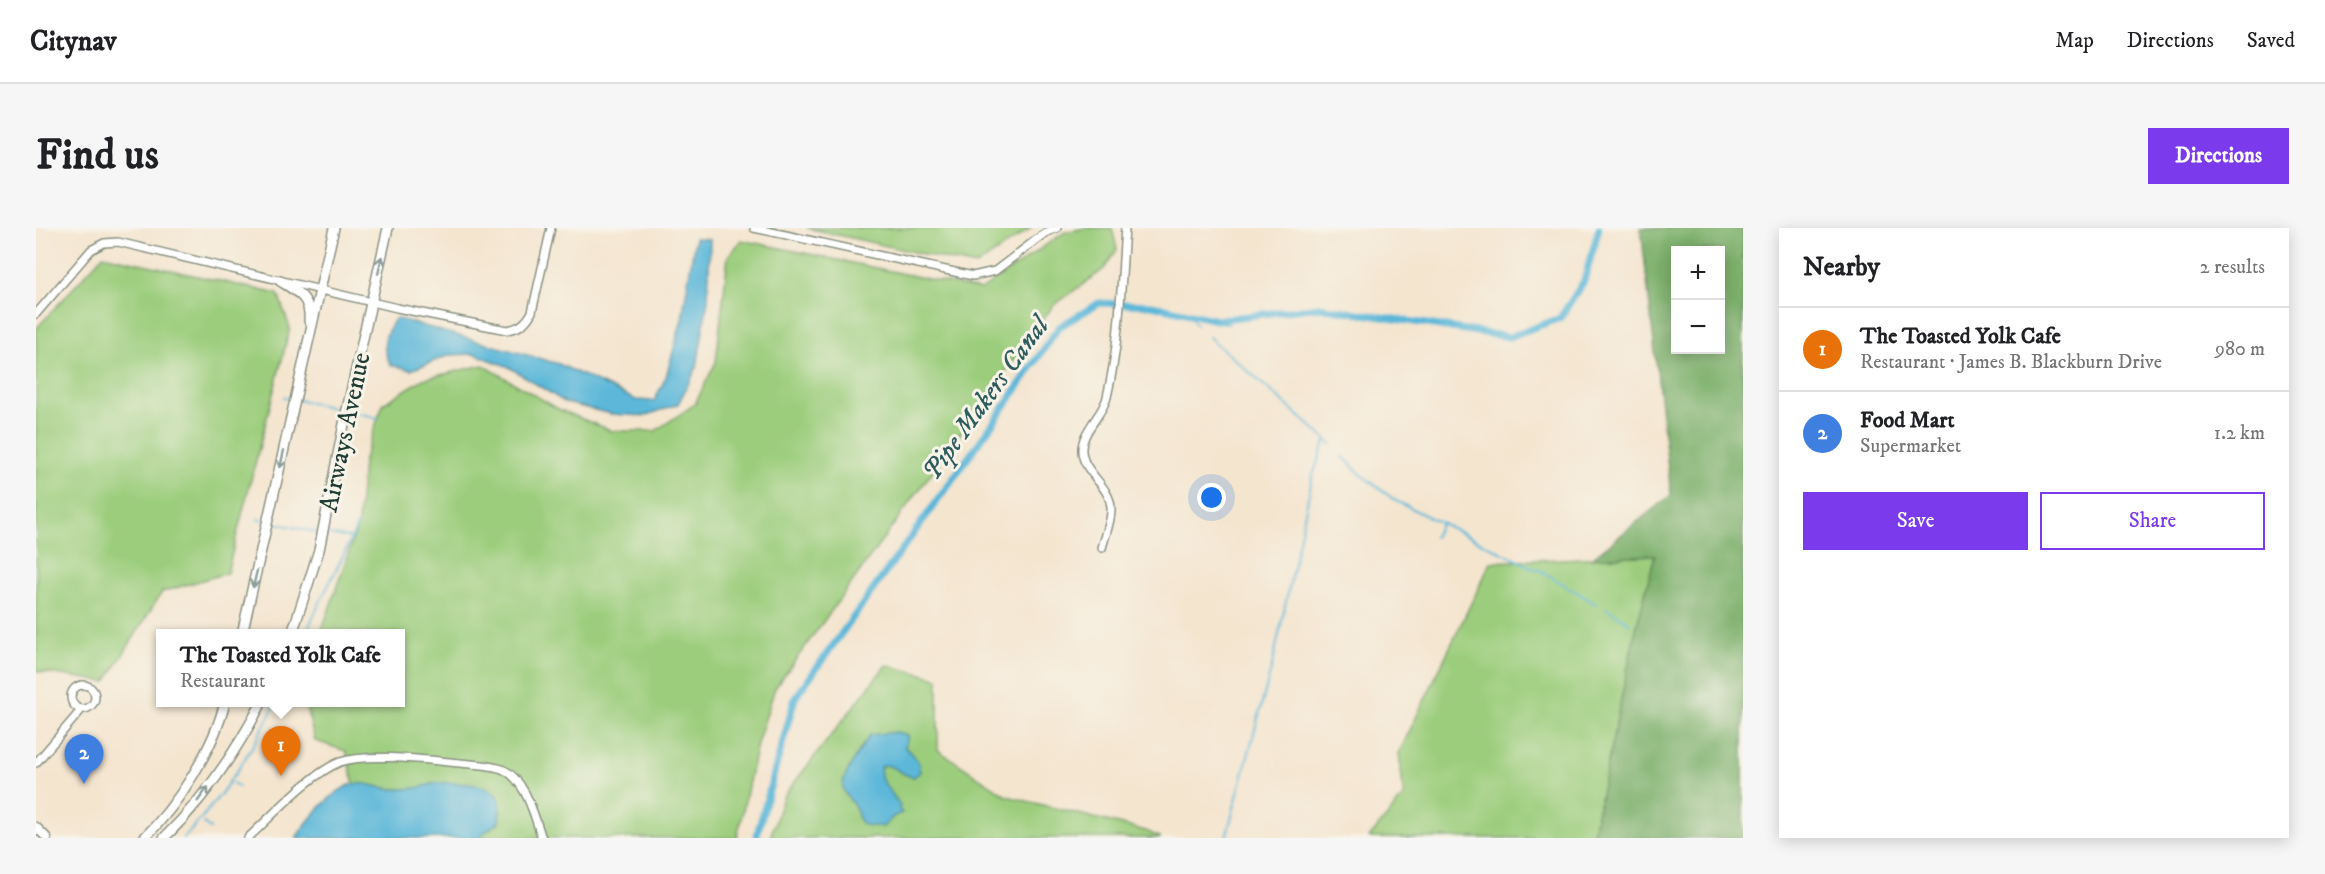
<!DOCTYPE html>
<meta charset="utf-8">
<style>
body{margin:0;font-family:"IM FELL DW Pica",serif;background:#f6f6f6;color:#202124}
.controls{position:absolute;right:18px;top:18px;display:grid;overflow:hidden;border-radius:0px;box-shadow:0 3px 15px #0003}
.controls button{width:54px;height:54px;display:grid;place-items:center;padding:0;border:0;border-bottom:2px solid #e0e0e0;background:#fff;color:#202124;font:30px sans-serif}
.you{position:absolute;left:1176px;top:270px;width:21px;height:21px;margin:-15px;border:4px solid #fff;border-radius:50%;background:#1a73e8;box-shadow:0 0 0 9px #1a73e833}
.badge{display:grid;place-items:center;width:39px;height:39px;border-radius:50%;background:#7c3aed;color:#fff;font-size:20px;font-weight:700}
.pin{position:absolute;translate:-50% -50px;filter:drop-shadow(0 2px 3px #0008)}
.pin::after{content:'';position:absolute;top:32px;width:21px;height:18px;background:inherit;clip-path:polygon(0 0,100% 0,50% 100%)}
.popup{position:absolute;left:120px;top:401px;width:249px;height:78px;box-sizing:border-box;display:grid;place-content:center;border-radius:0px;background:#fff;filter:drop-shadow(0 2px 4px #0005);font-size:20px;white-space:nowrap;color:#757577}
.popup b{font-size:22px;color:#202124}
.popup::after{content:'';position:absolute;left:50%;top:100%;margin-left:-12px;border:12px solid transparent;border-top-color:#fff}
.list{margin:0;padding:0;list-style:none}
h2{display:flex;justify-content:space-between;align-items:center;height:78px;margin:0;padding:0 24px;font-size:26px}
h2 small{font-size:20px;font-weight:400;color:#757577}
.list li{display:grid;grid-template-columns:39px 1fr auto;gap:18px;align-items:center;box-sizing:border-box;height:84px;padding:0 24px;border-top:2px solid #e0e0e0}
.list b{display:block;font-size:22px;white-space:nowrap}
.list p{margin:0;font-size:20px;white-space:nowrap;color:#757577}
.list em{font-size:20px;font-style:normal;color:#757577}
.actions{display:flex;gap:12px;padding:18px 24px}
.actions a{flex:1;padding:14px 0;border:2px solid #7c3aed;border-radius:0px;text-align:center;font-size:21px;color:#7c3aed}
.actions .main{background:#7c3aed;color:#fff}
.map{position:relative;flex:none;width:1707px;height:610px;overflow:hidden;border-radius:0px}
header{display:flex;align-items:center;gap:36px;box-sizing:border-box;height:84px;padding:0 30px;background:#fff;border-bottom:2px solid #e0e0e0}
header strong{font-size:28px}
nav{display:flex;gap:33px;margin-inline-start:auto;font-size:21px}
.intro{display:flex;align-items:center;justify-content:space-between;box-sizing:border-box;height:144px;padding:0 36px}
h1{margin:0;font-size:42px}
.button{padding:15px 27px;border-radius:0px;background:#7c3aed;color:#fff;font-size:21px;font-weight:700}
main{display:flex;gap:36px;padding:0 36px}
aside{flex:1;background:#fff;border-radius:0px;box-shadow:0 3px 15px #0003}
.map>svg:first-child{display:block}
</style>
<header>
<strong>Citynav</strong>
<nav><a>Map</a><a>Directions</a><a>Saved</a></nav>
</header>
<div class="intro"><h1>Find us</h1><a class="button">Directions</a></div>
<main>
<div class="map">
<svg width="1707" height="610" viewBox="0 0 1707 610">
<rect width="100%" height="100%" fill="#f7f3e8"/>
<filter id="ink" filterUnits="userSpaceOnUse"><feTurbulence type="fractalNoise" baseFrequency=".0167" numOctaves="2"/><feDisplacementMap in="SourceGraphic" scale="12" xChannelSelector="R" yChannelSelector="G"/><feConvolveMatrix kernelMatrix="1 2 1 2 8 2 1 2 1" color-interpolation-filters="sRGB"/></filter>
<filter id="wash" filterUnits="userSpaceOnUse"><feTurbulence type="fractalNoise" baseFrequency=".008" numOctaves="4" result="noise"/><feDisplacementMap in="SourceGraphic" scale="24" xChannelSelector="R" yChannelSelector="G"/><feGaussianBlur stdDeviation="1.35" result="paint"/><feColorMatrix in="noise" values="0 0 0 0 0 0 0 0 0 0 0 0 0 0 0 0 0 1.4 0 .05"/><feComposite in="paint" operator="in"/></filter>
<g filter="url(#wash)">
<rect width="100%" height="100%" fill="#f4e5cf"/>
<path fill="#9ccd7d" stroke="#5e8558" stroke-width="1.5" d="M771,0H995L940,38Z
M1050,0H1076L1081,21L1068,41L1017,78L739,460L721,516L701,610H446V606L463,594L464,573L445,558L416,555H399L381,561H358L318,556L310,523L279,513L269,475L365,474V406L285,405L322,296L327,234L347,176L387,151L447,137L524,182L576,203H619L659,176L680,134L692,28L706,12L945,62L1029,4Z
M67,27L242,66L254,100L191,345L126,364L70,454L0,443V101Z
M1619,327L1599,405L1556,610H1333L1368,568L1363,525L1455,334Z
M850,437L902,450V522L971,568L1110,603L1125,610H734L747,569Z"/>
<path fill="#7db06c" stroke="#4e7650" stroke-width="1.5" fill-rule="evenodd" d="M1605,0H1707V610H1556L1599,405L1619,327L1556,330L1635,267ZM1640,22H1684V122H1640Z"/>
<path fill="#5bb7d9" stroke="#3d7a86" stroke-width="1.5" d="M659,10L674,11L672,72L661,139L642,176L609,188L575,186L530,175L473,139L439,126L414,127L375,142L355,137C344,119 348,106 360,90L523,136L600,172L618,173L630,149L646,91Z
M861,504L872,508L869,519L882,533L884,544L878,549C866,548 860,538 848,537L844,540L846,552L864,577L863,581L866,585L858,588L847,599C841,597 835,599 829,597C821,594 823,588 820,581C817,574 809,568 807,561C804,550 827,517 834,507Z
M399,555C416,555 460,552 464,575C465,581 463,588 463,594L446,606V610H260C271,593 296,562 317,556C329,553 345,561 358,561C373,562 385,560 399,555Z"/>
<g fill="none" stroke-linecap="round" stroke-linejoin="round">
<path stroke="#5bb7d9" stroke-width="2" d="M1160,97L1154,86L1193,96
M1173,109L1295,216
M248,169L257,171
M263,172L307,182
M313,183L342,190
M1306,228L1328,249L1360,273L1512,347L1560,376
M221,291L228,292
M234,294L284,305
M289,306L316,310
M1398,309L1405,295
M1570,380L1594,395
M270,406C285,368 306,333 322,296
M197,555L203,559
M168,595L174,601
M148,610C186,569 216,525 240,474
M1190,610L1237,434L1277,247L1290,211"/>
<path stroke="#5bb7d9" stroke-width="7" d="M720,610L759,470L960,191L1023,99L1063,75L1116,77L1180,92L1283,79L1473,109L1524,90L1548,53L1563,0"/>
</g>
</g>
<g filter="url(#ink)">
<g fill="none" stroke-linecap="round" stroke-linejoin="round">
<defs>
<path id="minor" d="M718,0L937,48L959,43L1009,5L1021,0
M0,86L55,22L68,15L82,14L361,80L471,102C484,100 490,95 496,84L515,0
M1066,320C1069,308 1076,292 1075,280C1074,257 1047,245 1046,223C1045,203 1067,187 1071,169C1084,114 1085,56 1089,0
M35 469a12 12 0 1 1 24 0a12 12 0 1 1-24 0Z
M0,535L46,481
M212,610C236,588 274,546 304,534C336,523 412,535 447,537C453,538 460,539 466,541C490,551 498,588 506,610"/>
<path id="tertiary" d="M0,599L11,610"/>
<path id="secondary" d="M244,53C262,64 275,70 273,93
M206,406L298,0
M256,406L283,322L310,186L352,0
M108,610C142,577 178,520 189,474
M128,610C168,571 200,524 226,474"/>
</defs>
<use href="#minor" stroke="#8a9182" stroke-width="10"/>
<use href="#tertiary" stroke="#8a9182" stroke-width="11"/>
<use href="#secondary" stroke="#8a9182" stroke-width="12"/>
<use href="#minor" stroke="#fff" stroke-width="7"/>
<use href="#tertiary" stroke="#fff" stroke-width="8"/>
<use href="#secondary" stroke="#fff" stroke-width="9"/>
</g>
<defs><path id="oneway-shaft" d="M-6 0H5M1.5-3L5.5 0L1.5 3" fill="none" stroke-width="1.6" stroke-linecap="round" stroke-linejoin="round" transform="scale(1.5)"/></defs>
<g stroke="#8f9e9a">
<use href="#oneway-shaft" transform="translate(344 37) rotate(-78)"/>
<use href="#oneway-shaft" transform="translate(246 231) rotate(103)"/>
<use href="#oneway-shaft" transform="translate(219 351) rotate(103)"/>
<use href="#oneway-shaft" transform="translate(167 566) rotate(-53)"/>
</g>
</g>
<g text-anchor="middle" stroke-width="6" stroke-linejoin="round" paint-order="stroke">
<g font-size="26" fill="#1f3d34" stroke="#f7f3e8">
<text transform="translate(308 204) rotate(-78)" y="9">Airways Avenue</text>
</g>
<g font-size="27" font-style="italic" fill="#2e5c5d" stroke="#f7f3e8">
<text transform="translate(949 170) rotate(-54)" y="9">Pipe Makers Canal</text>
</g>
</g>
</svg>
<div class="controls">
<button>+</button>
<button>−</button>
</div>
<div class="you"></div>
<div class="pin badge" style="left:245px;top:548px;background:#e8710a">1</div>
<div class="popup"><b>The Toasted Yolk Cafe</b>Restaurant</div>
<div class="pin badge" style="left:48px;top:556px;background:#3f7fe0">2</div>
</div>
<aside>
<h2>Nearby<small>2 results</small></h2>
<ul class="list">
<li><span class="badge" style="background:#e8710a">1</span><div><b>The Toasted Yolk Cafe</b><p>Restaurant · James B. Blackburn Drive</p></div><em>980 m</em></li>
<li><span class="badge" style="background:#3f7fe0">2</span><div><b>Food Mart</b><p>Supermarket</p></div><em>1.2 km</em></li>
</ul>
<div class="actions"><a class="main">Save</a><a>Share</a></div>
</aside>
</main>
